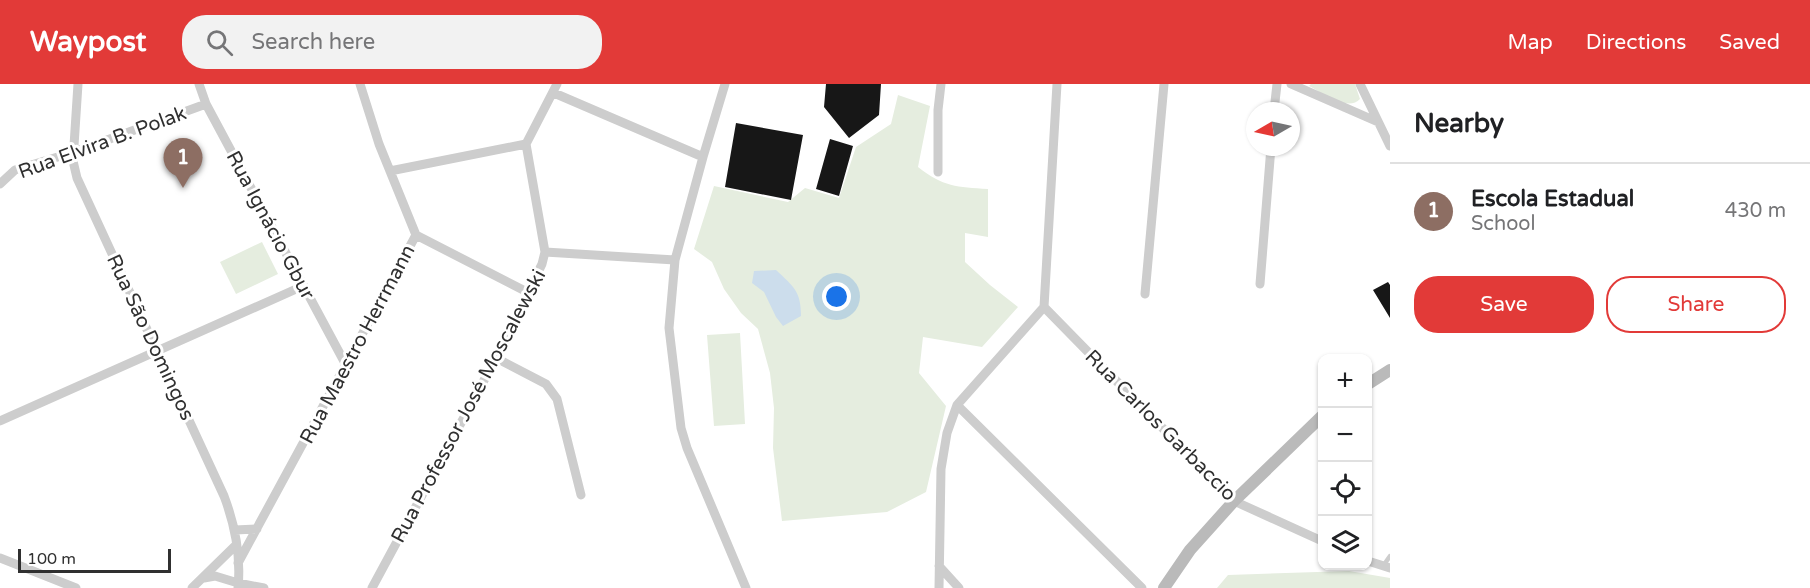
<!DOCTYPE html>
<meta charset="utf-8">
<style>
body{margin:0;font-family:"Varela Round",sans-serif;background:#f2f2f2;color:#202124}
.controls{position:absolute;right:18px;bottom:18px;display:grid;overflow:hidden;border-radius:12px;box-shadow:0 2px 4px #0004}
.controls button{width:54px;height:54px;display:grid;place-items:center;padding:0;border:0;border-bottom:2px solid #e0e0e0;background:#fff;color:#202124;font:30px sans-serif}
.compass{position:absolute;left:1246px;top:18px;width:54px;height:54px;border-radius:50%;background:#fff;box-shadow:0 2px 4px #0004;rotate:261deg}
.scale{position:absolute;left:18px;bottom:15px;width:153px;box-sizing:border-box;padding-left:6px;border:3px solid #303030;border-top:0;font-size:16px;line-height:21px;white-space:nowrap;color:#303030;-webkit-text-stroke:4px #fff;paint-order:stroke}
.you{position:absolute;left:837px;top:213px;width:21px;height:21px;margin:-15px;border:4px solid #fff;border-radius:50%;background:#1a73e8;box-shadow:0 0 0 9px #1a73e833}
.badge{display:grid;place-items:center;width:39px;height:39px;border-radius:50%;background:#e23a38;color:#fff;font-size:20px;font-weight:700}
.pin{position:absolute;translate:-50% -50px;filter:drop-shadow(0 2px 3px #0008)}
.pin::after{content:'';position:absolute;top:32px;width:21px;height:18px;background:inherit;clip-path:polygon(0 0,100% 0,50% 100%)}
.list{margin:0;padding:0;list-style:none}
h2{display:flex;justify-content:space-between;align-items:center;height:78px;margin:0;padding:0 24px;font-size:26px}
h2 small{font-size:20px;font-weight:400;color:#757577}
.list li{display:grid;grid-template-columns:39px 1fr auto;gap:18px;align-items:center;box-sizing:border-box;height:96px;padding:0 24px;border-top:2px solid #e0e0e0}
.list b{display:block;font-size:22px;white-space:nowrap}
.list p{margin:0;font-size:20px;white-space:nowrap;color:#757577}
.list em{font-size:20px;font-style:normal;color:#757577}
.actions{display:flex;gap:12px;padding:18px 24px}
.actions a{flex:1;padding:14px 0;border:2px solid #e23a38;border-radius:24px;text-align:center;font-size:21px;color:#e23a38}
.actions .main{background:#e23a38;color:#fff}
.icon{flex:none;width:33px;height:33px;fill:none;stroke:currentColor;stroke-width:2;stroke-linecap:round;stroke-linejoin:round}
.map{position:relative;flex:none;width:1390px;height:504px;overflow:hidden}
header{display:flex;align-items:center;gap:36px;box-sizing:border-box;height:84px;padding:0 30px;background:#e23a38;color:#fff}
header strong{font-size:28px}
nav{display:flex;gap:33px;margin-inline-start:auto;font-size:21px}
.search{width:420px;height:54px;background:#f2f2f2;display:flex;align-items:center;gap:15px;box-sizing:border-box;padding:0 21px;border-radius:24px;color:#757577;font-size:22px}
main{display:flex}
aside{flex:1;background:#fff}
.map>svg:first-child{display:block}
</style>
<header>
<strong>Waypost</strong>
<div class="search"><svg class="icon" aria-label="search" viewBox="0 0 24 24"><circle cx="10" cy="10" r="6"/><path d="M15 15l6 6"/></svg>Search here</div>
<nav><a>Map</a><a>Directions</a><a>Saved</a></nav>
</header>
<main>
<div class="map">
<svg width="1390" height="504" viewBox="0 0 1390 504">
<rect width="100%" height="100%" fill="#fff"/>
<path fill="#e5eddf" d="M1311,0H1355L1360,15C1348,28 1323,9 1309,2Z
M898,11L930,22L918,83C943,103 957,103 988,105V153L965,149V178L990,201L1018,223L982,263L923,253L919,289L946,322L926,408L887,428L782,437L773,364L774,324L770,289L758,245L741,229L724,205L712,178L694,165L714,102L788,118L805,104L839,114L856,63L891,40Z
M262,158L278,190L236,210L220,178Z
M740,249L745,340L714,342L707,251Z
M1349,487L1390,494V504H1217L1228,491Z"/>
<path fill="#ccddec" d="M776,186C794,203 801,207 801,232L783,242L776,233L764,208L752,199L754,187Z"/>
<path fill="#171717" d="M826,0H881L879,31L849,54L824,23Z
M736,39L803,51L791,116L725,103Z
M830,55L853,62L839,112L816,105Z
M1388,198L1390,201V234L1373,206Z"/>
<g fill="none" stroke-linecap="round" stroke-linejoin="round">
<path stroke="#cdcdcd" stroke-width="4.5" d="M1383,482L1390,472"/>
<path stroke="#cdcdcd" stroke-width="9" d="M78,0L73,77L77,94L224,412C235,441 241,473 238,504
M199,0L206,20L346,281
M725,0L703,73L675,176L669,244L681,344L687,364L746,504
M1291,0L1378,38
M1360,0L1390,62
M554,9L703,73
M1274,27L1277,0
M390,87L526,60
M938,88V26L941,0
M0,100L15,86L74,68L206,20
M416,151L529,209
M545,168L675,176
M1260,200L1271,63
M1145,210L1164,0
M1044,223L1234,417L1322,457
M496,274L546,300L557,315L581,411
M957,321L1142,504
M0,337L303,202
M235,446L257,445
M0,474L76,504
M1368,477L1390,484
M238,479L416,151L379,60L360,0
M939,482L959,504
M204,494L215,492L238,499L264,504
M192,504L236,461
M372,504L496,274L542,180L545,168L526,60L557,0
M939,504L941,385L947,349L957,321L1044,223L1057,0"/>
<path stroke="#bababa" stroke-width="12" d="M1368,300L1390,286
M1164,504L1190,466L1234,417L1322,332"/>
</g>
<g text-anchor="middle" stroke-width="6" stroke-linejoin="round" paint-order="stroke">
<g font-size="20" fill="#303030" stroke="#fff">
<text transform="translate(102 58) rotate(-20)" y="7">Rua Elvira B. Polak</text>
<text transform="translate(271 141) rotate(62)" y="7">Rua Ignácio Gbur</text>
<text transform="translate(151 253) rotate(65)" y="7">Rua São Domingos</text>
<text transform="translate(357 260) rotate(-62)" y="7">Rua Maestro Herrmann</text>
<text transform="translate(468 322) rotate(-62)" y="7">Rua Professor José Moscalewski</text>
<text transform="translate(1161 341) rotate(45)" y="7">Rua Carlos Garbaccio</text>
</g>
</g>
</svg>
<div class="controls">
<button>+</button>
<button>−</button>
<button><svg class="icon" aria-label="locate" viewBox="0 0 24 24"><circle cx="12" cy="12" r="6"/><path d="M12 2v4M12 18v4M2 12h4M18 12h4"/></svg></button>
<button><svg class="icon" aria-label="layers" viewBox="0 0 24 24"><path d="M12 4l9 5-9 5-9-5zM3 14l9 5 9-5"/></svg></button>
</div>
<svg class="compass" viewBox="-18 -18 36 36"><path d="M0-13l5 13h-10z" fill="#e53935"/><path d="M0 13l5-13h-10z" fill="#757577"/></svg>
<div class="scale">100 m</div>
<div class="you"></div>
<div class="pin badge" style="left:183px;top:104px;background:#8d6e63">1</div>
</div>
<aside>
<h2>Nearby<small></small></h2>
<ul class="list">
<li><span class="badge" style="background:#8d6e63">1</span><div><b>Escola Estadual</b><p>School</p></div><em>430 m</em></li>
</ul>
<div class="actions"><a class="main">Save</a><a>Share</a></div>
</aside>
</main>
